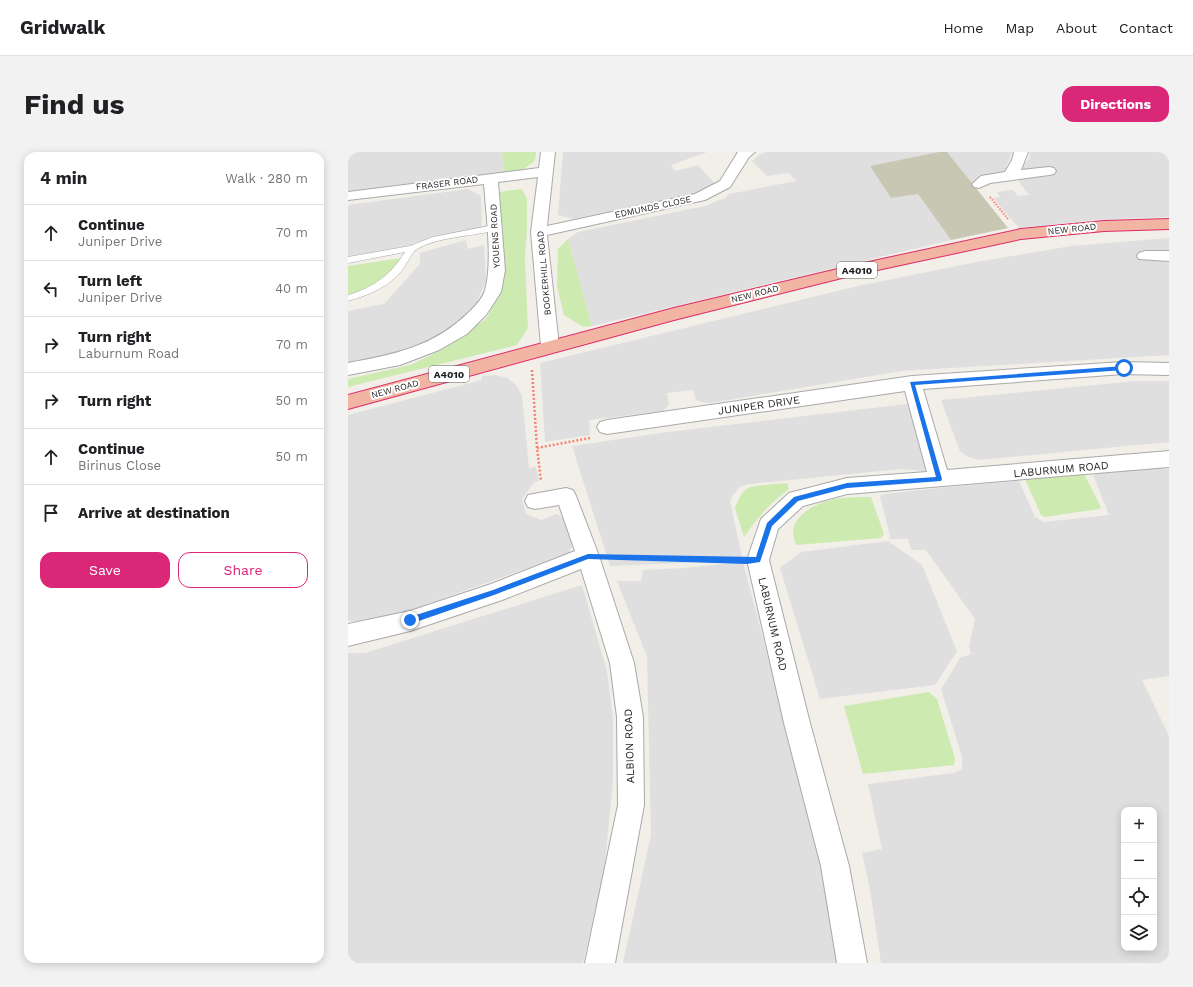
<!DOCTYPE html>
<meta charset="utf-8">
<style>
body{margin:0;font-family:"Work Sans",sans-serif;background:#f2f2f2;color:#202124}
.controls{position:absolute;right:12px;bottom:12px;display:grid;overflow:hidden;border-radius:8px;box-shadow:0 2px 10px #0003}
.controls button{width:36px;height:36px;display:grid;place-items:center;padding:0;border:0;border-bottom:1px solid #e0e0e0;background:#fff;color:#202124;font:20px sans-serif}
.stop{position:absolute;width:12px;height:12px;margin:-9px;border:3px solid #1a73e8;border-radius:50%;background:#fff}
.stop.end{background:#1a73e8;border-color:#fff;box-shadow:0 1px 4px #0008}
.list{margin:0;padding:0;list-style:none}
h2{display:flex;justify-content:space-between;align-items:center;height:52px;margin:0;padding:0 16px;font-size:17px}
h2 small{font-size:13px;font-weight:400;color:#757577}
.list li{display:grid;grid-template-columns:26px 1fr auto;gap:12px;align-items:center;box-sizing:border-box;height:56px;padding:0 16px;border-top:1px solid #e0e0e0}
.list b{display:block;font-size:15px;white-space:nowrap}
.list p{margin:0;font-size:13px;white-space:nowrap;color:#757577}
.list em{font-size:13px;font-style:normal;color:#757577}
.actions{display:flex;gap:8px;padding:12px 16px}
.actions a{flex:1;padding:9px 0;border:1px solid #db2777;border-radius:12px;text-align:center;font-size:14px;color:#db2777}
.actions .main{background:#db2777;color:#fff}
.icon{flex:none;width:22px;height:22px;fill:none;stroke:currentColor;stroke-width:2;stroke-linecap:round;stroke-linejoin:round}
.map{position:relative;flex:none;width:821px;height:811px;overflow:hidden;border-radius:12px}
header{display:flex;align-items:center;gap:24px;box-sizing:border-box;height:56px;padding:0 20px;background:#fff;border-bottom:1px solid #e0e0e0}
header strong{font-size:19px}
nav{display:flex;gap:22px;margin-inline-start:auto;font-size:14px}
.intro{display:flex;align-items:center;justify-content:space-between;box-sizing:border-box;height:96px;padding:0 24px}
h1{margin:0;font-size:28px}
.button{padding:10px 18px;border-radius:12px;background:#db2777;color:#fff;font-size:14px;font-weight:700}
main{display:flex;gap:24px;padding:0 24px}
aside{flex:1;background:#fff;border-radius:12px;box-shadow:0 2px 10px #0003}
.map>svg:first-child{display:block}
</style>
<header>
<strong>Gridwalk</strong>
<nav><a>Home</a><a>Map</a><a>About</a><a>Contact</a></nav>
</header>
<div class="intro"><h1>Find us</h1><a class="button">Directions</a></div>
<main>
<aside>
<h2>4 min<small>Walk · 280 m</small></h2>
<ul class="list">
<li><svg class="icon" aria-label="ahead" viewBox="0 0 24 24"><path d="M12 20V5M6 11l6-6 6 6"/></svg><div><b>Continue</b><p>Juniper Drive</p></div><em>70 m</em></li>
<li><svg class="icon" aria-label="left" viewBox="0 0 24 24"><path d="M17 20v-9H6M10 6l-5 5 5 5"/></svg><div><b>Turn left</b><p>Juniper Drive</p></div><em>40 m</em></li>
<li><svg class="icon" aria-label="right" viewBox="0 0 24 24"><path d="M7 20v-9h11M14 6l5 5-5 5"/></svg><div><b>Turn right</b><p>Laburnum Road</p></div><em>70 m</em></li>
<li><svg class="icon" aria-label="right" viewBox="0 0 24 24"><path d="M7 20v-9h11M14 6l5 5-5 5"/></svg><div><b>Turn right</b></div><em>50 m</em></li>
<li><svg class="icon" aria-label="ahead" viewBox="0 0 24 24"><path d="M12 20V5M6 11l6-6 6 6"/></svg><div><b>Continue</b><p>Birinus Close</p></div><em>50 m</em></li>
<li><svg class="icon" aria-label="arrive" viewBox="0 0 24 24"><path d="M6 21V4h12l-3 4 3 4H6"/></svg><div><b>Arrive at destination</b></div></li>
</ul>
<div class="actions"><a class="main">Save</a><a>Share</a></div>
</aside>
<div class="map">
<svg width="821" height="811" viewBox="0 0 821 811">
<rect width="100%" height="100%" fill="#f2efe9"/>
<path fill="#e0dfdf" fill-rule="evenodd" d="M0,0H154L156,21L17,40H0Z
M215,0H359L323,13L327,19L350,13L367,32L348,42L225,67L210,63Z
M418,0H591L522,15L570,42L603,88L244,174L220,87L230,80L357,54L377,46L381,42L448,29L441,21L419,24L404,9L411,3Z
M599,0H664L658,15H662L657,22L634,25L623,32Z
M682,0H821V65L747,68L671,76L645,46L652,45L649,40L665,38L670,44L681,43L671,30L674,15L682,6Z
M120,37L133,44L134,81L66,91L64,96L0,105V53Z
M821,86V203L554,219L362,251L352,250L348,248L345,238L319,241L321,252L315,259L241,268L242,283L197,290L192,211L510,134L629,110L723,94Z
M118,88L120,97L136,93L138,129L129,149L111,170L91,185L60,199L0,214V159L36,152L72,112V101Z
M148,223L159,226L168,233L174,244L181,316L188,315L191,329L186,330L174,347L178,362L193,368L208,362L218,367L225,392L220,402L54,461L11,469H0V263L134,228V224Z
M788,229H821V290L631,308L620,305L612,299L593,248Z
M567,251L584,315L576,319L553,317L401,332L392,335L385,343L382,349L394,405L334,411L262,414L224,294L320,280Z
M812,316L821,317V524L794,528L821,584V811H533L522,737L514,701L534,697L520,632L605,621L614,617V605L593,537L612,506L623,502L621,494L627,467L578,398H563L560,387H541L542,384L532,344L536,342L601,335L671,329L687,365L695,370L761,363L745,323L750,321ZM776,658H806V796H776Z
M540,389L574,413L609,499L587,533L472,547L432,416L453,400Z
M395,410L474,711L490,811H275L303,683L299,505L269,429H293L295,418L336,416Z
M234,433L259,519L265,566V629L256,720L235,811H0V501H17Z"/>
<path fill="#c7c7b4" d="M591,0H599L660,76L603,88L570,42L543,46L522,14Z"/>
<path fill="#cdebb0" d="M154,0H188L187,9L171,20L156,21Z
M174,37L179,47V76L177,107L180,176L169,193L0,235V227L62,213L91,199L138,167L149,147L155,127V83L151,40Z
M220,87L244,174L235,175L216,163L209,134L210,97Z
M53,106L55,111L49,122L0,148V114Z
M736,322L753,355L752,357L696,365L693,363L677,327Z
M439,331L441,337C421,352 411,364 396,385L387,356C389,350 393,341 398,337C405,333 430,332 439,331Z
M523,345L536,382L533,386L448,393C447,389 445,385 445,381C445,372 451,365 457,360C477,345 499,345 523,345Z
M581,540L589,547L607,606L606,613L515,622L496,554Z"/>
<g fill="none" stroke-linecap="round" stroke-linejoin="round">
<defs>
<path id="service" d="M146,73L151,76L149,78C127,84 88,85 69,97C63,101 59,112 55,117C41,135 21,143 0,149V143C25,136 43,123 57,100L0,111V105L62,94L85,85Z"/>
<path id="minor" d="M193,0H207L199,74L347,42L372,29L390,0H407L401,5L382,35L357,48L199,83L211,194L208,198L202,200L196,198L193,194L183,80L190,25L150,30L157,118L153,140L138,163L119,182L91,198L52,213L0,223V211C47,202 86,195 121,160C127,154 135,146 137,138C145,110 138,62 136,32L0,48V40L191,16Z
M666,0H680L673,18L701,15L706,16L708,19L706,22L701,23L642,31L631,36L626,35L624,32L633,24L657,20L664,8Z
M797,99H821V109L791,107L789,104L791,101Z
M775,210L821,211V223L775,222L575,237L599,318L821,299V315L499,342L455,354L430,377L421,408L462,571L501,714L519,811H489L473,714L436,571L399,408L413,367L441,341L499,326L579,320L557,239L259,282L252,280L249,275L252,270L259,268L564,224Z
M218,336L225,338L228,344L251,404L286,511L295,565L296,653L267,811H237L270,653L269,565L262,511L233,417L154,448L62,479L0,494V472L62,459L143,432L227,399L211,353L187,357L180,355L177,349L180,343Z"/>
<path id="trunk" d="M821,67V77L756,79L673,87L502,124L326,168L0,257V243L326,156L502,114L673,77L756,69Z"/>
</defs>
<use href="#service" stroke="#a9a9a9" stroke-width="1"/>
<use href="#minor" stroke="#a9a9a9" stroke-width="2"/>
<use href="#trunk" stroke="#dc2a67" stroke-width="2"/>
<path stroke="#fa8072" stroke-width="2" stroke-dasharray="1.5 1.5" stroke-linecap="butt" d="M642,45L660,67"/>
<path stroke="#fa8072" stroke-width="2.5" stroke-dasharray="2 2" stroke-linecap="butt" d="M184,218L189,296L193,329
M189,296L242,286
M265,405L388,409"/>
<use href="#service" fill="#fff" fill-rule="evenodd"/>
<use href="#minor" fill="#fff" fill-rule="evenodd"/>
<use href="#trunk" fill="#f2b4a3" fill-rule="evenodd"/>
</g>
<path fill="#1a73e8" d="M776,214L778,216L776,218L567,233L594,327L593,329L499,336L450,349L424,374L412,410L399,412L240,407L146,443L62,472L59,468L62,465L145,438L240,402L408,405L419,371L446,345L499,331L588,325L562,230Z"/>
<g text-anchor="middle" stroke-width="4" stroke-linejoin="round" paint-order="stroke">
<g font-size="9" fill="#222" stroke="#fff">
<text transform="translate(99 31) rotate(-7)" y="3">FRASER ROAD</text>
<text transform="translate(305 55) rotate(-12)" y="3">EDMUNDS CLOSE</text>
<text transform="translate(724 77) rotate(-6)" y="3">NEW ROAD</text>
<text transform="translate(147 84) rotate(-93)" y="3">YOUENS ROAD</text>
<text transform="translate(196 121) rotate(-95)" y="3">BOOKERHILL ROAD</text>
<text transform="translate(407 142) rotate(-14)" y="3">NEW ROAD</text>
<text transform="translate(47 237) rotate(-15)" y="3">NEW ROAD</text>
</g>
<g fill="#fff" stroke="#646464" stroke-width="1">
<rect x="489" y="110" width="40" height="16" rx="3"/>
<rect x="81" y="214" width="40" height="16" rx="3"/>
</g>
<g font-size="10" font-weight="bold" fill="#222">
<text x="509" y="122">A4010</text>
<text x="101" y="226">A4010</text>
</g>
<g font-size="11" fill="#222" stroke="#fff">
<text transform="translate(411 253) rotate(-8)" y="4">JUNIPER DRIVE</text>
<text transform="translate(713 317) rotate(-5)" y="4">LABURNUM ROAD</text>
<text transform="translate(425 472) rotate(77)" y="4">LABURNUM ROAD</text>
<text transform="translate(281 594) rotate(-92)" y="4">ALBION ROAD</text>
</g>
</g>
</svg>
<div class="controls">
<button>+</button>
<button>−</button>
<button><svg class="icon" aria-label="locate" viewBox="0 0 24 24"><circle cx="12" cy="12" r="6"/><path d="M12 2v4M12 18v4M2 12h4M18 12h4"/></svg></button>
<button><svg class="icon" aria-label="layers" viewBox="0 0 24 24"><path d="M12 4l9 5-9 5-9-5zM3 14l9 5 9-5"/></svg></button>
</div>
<div class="stop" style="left:776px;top:216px"></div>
<div class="stop end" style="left:62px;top:468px"></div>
</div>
</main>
